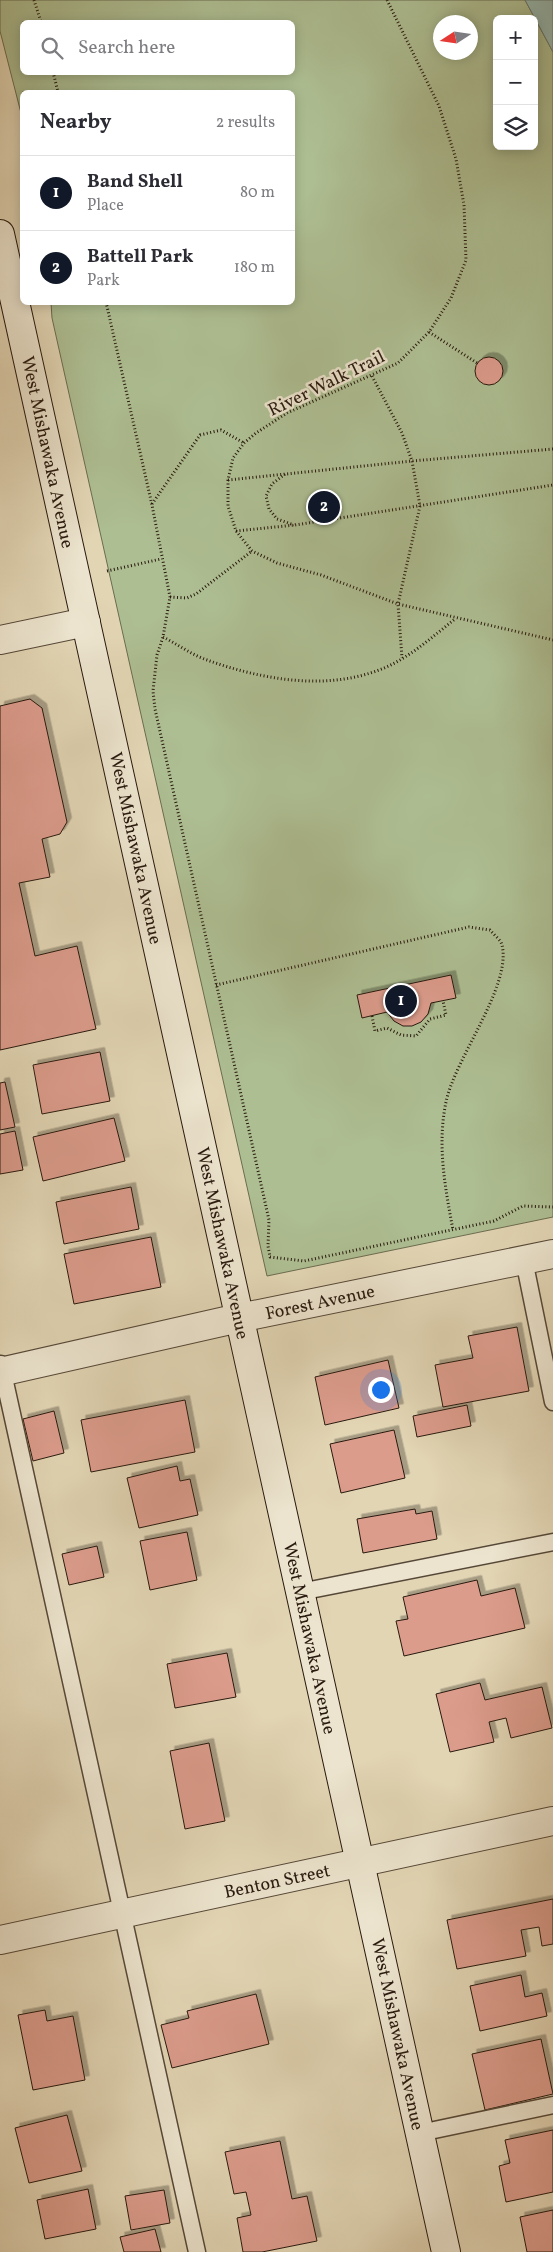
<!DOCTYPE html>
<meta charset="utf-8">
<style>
body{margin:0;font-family:Vollkorn,serif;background:#f7f7f7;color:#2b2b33}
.controls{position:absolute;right:15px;top:15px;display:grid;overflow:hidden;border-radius:8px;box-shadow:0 2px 12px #0003}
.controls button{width:45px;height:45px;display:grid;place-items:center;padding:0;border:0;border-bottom:1px solid #e1e1e2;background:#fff;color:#2b2b33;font:25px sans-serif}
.compass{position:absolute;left:433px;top:15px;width:45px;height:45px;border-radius:50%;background:#fff;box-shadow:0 2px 12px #0003;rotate:258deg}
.you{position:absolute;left:380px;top:1389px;width:18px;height:18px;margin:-12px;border:4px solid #fff;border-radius:50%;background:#1a73e8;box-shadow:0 0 0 8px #1a73e833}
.badge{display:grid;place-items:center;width:32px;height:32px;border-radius:50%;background:#111827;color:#fff;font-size:16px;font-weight:700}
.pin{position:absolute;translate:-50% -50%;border:2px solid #fff;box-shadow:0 1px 5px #0006}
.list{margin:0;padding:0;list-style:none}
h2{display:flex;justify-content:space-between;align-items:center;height:65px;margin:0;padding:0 20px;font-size:21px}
h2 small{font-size:16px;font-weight:400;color:#7c7c81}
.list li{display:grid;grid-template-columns:32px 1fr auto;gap:15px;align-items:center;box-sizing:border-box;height:75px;padding:0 20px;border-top:1px solid #e1e1e2}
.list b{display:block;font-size:19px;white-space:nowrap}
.list p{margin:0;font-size:16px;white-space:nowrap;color:#7c7c81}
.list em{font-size:16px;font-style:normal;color:#7c7c81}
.icon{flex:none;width:28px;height:28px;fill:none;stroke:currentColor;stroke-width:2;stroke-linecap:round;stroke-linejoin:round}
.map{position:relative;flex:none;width:553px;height:2252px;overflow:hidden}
.search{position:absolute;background:#fff;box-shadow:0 2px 12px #0003;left:20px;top:20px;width:275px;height:55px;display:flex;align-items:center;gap:12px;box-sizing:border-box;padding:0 18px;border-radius:8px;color:#7c7c81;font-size:19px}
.panel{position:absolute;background:#fff;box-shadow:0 2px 12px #0003;left:20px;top:90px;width:275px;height:215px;border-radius:8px}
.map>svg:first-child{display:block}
</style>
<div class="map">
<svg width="553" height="2252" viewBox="0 0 553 2252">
<defs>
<filter id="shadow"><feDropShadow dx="4.5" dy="-4.5" stdDeviation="0" flood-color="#0004"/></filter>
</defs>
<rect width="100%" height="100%" fill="#e2d5b4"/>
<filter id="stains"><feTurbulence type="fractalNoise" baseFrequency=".004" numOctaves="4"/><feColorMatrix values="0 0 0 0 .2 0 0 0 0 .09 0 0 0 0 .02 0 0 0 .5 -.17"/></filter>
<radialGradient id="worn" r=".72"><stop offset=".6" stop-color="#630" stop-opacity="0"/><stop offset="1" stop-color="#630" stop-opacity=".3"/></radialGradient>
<path fill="#adbe92" stroke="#6a6c50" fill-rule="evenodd" d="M0,0H525L553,52V1217L267,1276L52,318L51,303L292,302V92H22V117L0,31ZM497,19H534V146H497ZM22,22H292V72H22ZM440,22H470V52H440Z"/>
<path fill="#95b8b0" stroke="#69786f" d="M525,0H553V52Z"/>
<path fill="#dc9c8c" stroke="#28190e" filter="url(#shadow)" d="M475 371a14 14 0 1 1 28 0a14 14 0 1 1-28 0Z
M30,699L42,708L67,822L60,834L42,839L50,877L19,883L35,956L77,946L96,1029L0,1050V706Z
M451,975L456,998L431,1003L428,1014L421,1022L412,1026H403L394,1021L387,1012L362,1018L357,995Z
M100,1052L110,1101L42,1114L33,1065Z
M5,1082L15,1127L0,1130V1083Z
M114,1118L125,1161L43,1181L33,1137Z
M15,1131L23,1170L0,1174V1134Z
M131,1187L139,1229L64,1244L56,1202Z
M151,1237L161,1287L74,1304L64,1254Z
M517,1327L529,1391L443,1407L435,1365L473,1358L468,1336Z
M388,1360L399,1408L325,1425L315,1377Z
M185,1400L195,1452L91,1472L81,1420Z
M467,1405L471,1426L417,1437L413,1416Z
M54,1411L64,1453L33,1461L23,1419Z
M394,1430L405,1478L341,1493L330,1444Z
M177,1466L180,1481L190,1479L198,1515L139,1528L127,1478Z
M415,1509L416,1514L432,1511L437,1539L363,1553L357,1519Z
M187,1532L197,1580L150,1590L140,1541Z
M97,1546L104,1577L69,1585L62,1554Z
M477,1580L481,1596L515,1588L525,1628L404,1656L396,1621L408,1619L403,1597Z
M227,1653L236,1697L175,1708L167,1664Z
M480,1683L485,1700L542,1687L552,1728L511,1738L506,1718L489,1722L494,1742L450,1752L436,1694Z
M209,1743L225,1821L185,1829L170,1751Z
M553,1899V1944L542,1946L539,1927L521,1930L526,1956L457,1969L447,1920Z
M521,1975L525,1997L542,1993L547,2016L480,2031L470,1986Z
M256,1994L269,2044L172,2068L161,2025L189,2018L187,2011Z
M45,2010L47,2021L73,2016L85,2080L33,2090L18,2015Z
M541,2039L553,2094L485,2110L472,2054Z
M67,2115L82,2171L29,2183L15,2128Z
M553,2130V2192L506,2202L499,2166L510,2163L505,2140Z
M280,2141L292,2199L307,2196L317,2241L262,2252H243L237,2218L251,2215L246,2192L234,2194L225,2152Z
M88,2189L96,2229L45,2239L37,2200Z
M164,2190L170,2223L131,2230L125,2196Z
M553,2210V2252H527L520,2217Z
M155,2229L161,2252H124L120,2237Z"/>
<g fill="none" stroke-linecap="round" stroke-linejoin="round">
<defs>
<path id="lane" d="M524,1260L553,1402
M1,1364L197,2252
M300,1592L553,1542
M420,2133L553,2105"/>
<path id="street" d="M0,640L86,622
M0,1372L239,1318L553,1254
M0,1940L553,1821"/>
<path id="secondary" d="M0,234L446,2252"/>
</defs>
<use href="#lane" stroke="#564838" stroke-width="19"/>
<use href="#street" stroke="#564838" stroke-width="30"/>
<use href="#secondary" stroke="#28190e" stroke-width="30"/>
<path stroke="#28190e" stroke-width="3" stroke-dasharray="1 2.5" stroke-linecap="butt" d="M34,0L41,22
M387,0L439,106L456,159L464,205L466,260L451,298L429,332L398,363L287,413L256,433L244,443L233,458L228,480V506L236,531L252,551L277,563L321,575L398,604L553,640
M53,72L58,92
M106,302L152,505L170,597L163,637L157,655L153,691L155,709L269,1220L268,1246L270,1257L304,1261L494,1221L523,1206L553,1207
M429,332L477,363
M372,376L402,433L412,461L420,506L398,604L402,658
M285,474L272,484L266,496L269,509L277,519L294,525
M228,480L412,461L553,449
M152,504L200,435L221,430L244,443
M236,531L295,525L553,485
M107,571L161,559
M170,597L187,598L196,594L252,551
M163,637C177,644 192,655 207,660C260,679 324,691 379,670C407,660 432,637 455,619
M216,985L469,927L490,930C494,935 501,940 502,945C512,986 455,1058 446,1102C437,1145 445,1187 453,1230
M372,1016L375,1031L387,1028L401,1035L416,1036L430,1019L446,1015L443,1001"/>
<use href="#lane" stroke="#ece4ce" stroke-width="16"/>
<use href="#street" stroke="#ece4ce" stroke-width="28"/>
<use href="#secondary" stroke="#ece4ce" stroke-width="28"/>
</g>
<g text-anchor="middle" stroke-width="5" stroke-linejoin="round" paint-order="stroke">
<g font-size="18" fill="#28190e" stroke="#ece4ce">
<text transform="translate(326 383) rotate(-26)" y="6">River Walk Trail</text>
<text transform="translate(48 452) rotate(78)" y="6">West Mishawaka Avenue</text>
<text transform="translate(136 848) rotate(78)" y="6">West Mishawaka Avenue</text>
<text transform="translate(223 1243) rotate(78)" y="6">West Mishawaka Avenue</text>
<text transform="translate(320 1302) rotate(-12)" y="6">Forest Avenue</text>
<text transform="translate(310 1638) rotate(78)" y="6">West Mishawaka Avenue</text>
<text transform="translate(277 1881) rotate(-12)" y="6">Benton Street</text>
<text transform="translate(398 2034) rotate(78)" y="6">West Mishawaka Avenue</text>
</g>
</g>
<rect width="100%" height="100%" filter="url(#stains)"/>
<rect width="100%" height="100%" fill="url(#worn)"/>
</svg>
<div class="controls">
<button>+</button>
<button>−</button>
<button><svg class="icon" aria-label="layers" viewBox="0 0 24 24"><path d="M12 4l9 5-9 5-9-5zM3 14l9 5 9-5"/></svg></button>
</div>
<svg class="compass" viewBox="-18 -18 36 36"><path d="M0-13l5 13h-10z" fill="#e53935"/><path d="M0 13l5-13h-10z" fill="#7c7c81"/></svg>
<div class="you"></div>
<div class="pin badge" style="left:401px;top:1001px">1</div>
<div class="pin badge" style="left:324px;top:507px">2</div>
<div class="search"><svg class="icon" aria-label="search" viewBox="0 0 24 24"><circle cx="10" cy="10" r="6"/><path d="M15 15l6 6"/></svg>Search here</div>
<section class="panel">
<h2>Nearby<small>2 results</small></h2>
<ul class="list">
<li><span class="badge">1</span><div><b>Band Shell</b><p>Place</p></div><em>80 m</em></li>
<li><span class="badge">2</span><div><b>Battell Park</b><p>Park</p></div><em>180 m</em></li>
</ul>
</section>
</div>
